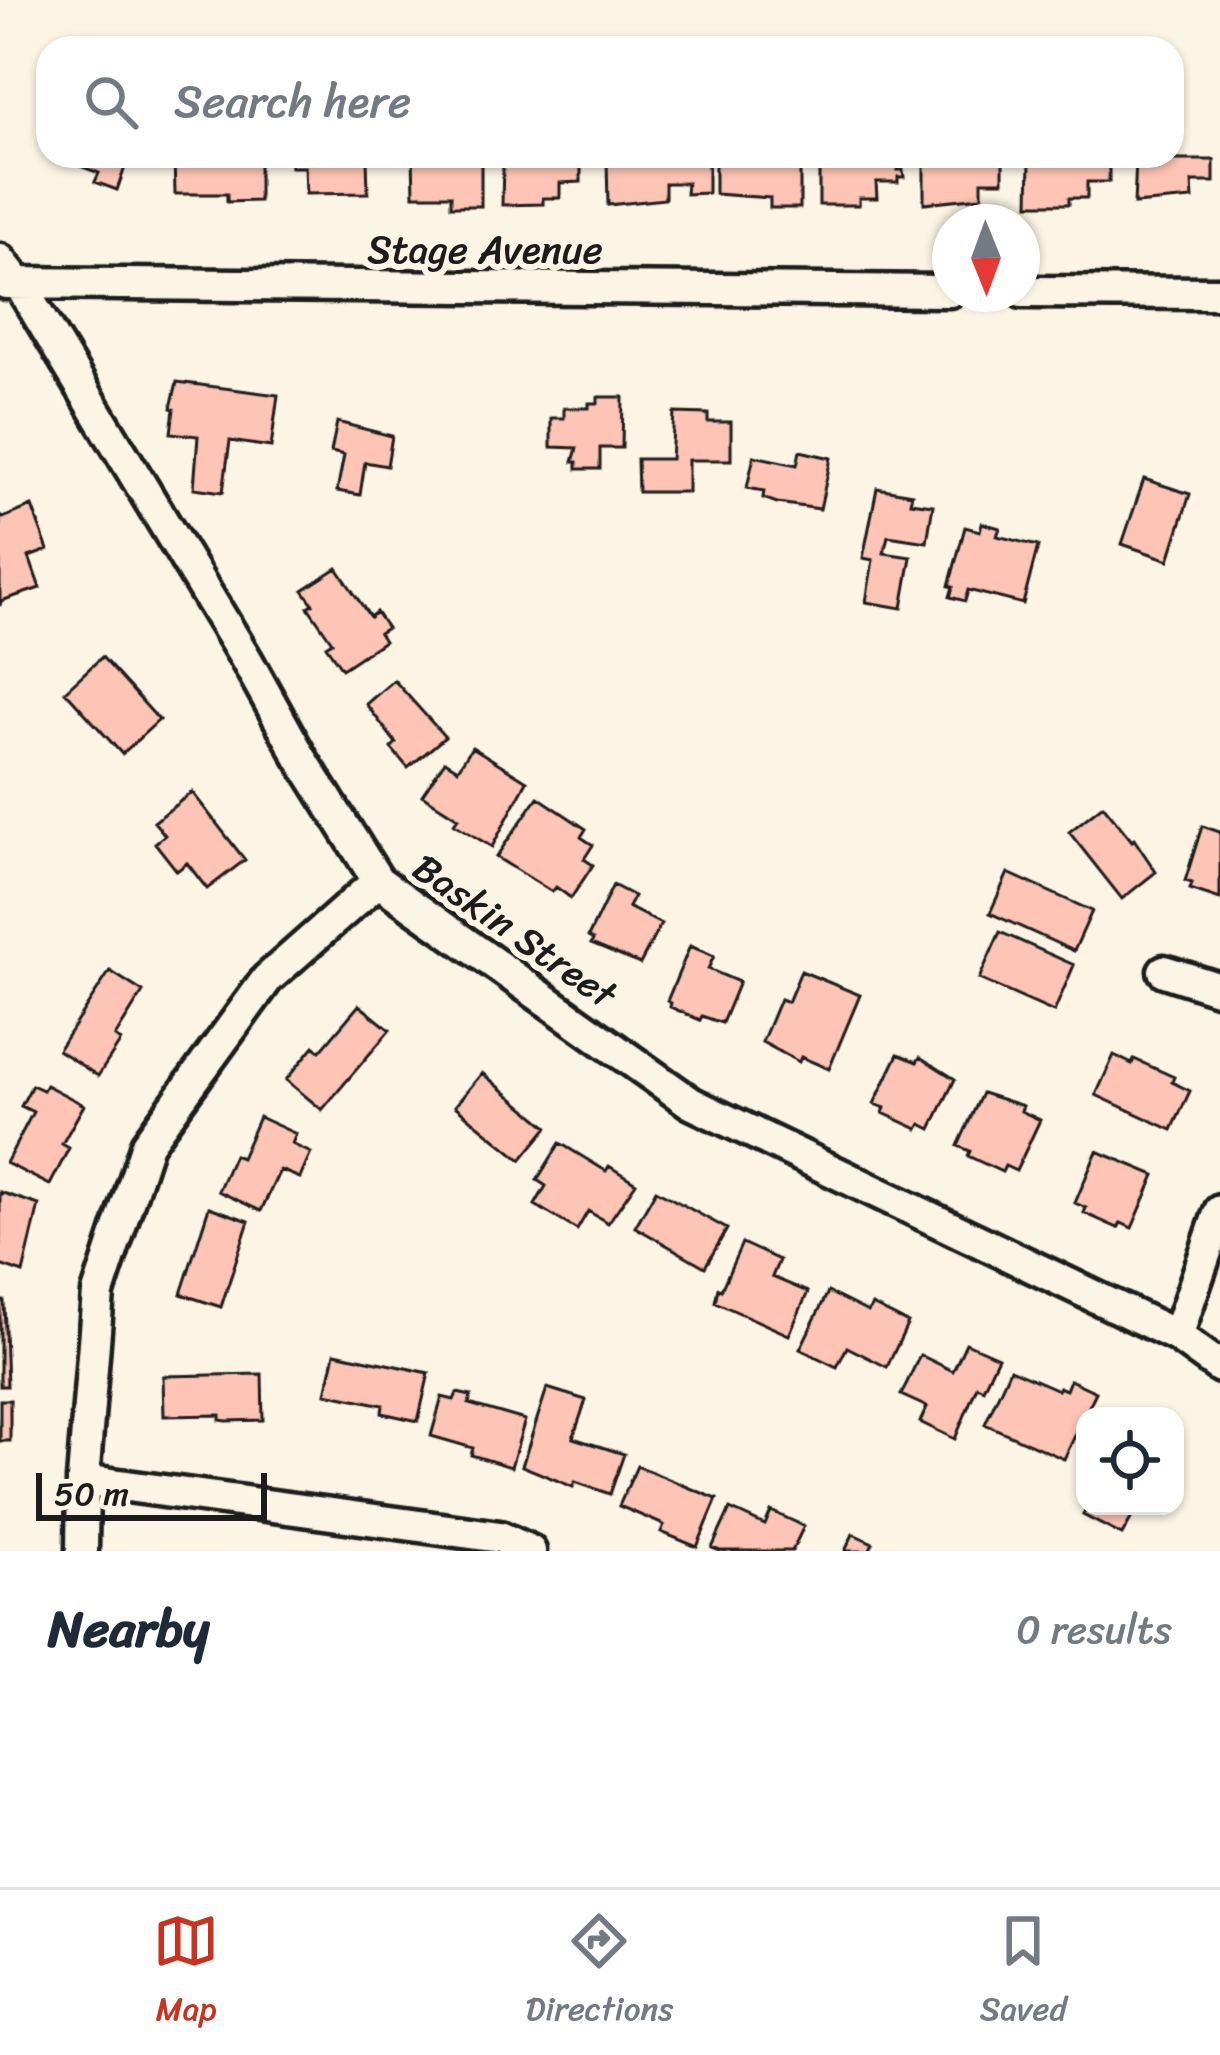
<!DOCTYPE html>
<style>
body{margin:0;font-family:Sriracha,sans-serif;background:#f6f6f7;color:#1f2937}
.controls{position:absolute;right:36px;bottom:36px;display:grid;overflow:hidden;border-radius:24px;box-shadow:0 3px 9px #0004}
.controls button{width:108px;height:108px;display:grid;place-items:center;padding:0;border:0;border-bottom:3px solid #e0e1e3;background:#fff;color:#1f2937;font:60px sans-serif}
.compass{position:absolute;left:932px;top:204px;width:108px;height:108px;border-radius:50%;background:#fff;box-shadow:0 3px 9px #0004;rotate:179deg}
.scale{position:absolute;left:36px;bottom:30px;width:231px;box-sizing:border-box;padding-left:12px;border:6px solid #1c1c1c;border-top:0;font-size:33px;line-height:42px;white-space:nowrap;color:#1c1c1c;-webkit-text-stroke:9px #fcf5e5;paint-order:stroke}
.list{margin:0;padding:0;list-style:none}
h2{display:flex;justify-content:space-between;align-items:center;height:156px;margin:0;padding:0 48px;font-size:51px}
h2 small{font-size:39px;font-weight:400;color:#747a83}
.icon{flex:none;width:66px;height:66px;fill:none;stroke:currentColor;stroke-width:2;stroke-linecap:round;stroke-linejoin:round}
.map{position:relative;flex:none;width:1220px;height:1551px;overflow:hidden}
.search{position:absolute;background:#fff;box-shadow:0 3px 9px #0004;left:36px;right:36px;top:36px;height:132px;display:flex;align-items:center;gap:30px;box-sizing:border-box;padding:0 42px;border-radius:36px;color:#747a83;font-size:45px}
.sheet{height:336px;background:#fff}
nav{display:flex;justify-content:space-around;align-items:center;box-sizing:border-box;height:168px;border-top:3px solid #e0e1e3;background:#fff;font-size:33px;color:#747a83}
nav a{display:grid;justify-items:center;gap:6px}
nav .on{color:#c8321e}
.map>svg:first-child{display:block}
</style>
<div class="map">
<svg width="1220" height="1551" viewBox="0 0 1220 1551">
<rect width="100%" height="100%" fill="#fcf5e5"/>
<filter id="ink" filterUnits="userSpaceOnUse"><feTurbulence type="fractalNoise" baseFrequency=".00833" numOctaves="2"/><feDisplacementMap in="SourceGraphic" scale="24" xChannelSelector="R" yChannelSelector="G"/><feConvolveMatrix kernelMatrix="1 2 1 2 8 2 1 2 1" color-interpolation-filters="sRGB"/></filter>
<g filter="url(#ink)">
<path fill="#fec4b5" stroke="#1c1c1c" stroke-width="3" d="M129,156L117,190L95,182L99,173L56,157Z
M174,156H259V201L227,202V194H175Z
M290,156L367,158L368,193L306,194L305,167H291Z
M481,156V206H451V195H414L413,157Z
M514,156L581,161V182L560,183V198H543V204L502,205L503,162L514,161Z
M715,156L800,159V208H770V198L715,194Z
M954,156L1003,160V181H982V197L924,203V160H954Z
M607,160L708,163V193L686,194L687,183H665V199L608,205Z
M1030,160L1109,161V182H1087V198H1069V204H1029Z
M1136,160H1214V182H1192L1193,199L1134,204Z
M819,161H898V170H903L904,177H898V182H876L877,198H859V205H819Z
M177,382L278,395L271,447L230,441L223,492L194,488L198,436L171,433L174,409L171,408Z
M598,397H623L622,448H600V469H577V462H573L577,448L551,447V418H564V408H589V403H598Z
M674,413L708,414V422H731V460H688V492H638L637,459H671Z
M337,422L392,436L387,466L365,462L360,495L337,491L344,455L331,452Z
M800,451L831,458L820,509L777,503L763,498L764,491L747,488L754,456L797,465Z
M1144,479L1190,494L1169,560L1122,544Z
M877,488L912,494L910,502L933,505L927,542L888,536L884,553L911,557L902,608L866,602L873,560L863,558Z
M32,506L48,550L29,557L40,588L1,601L0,606V515L3,518Z
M982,523L1000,528L997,536L1038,546L1023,604L968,590L965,601L950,597L953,587L949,586L965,527L980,531Z
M337,568L370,617L376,612L387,628L379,633L384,641L342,669L326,646L332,642L308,607L313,604L303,590Z
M102,657L159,720L122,754L65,691Z
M394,680L445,737L408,768L391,748L396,743L366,704Z
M472,747L527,781L492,847L454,824L458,818L422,795L445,761L458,769Z
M192,792L245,860L207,889L187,863L177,871L155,843L165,835L154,822Z
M538,797L586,829L581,837L593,845L584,859L593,865L571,898L556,887L552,892L496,857Z
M1103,805L1132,841L1134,839L1156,872L1122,899L1069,832Z
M1202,826L1220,832V899L1190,889L1192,883L1185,881Z
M1008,873L1092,911L1074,951L990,913Z
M613,885L634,896L628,907L661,924L640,964L591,944L593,940L588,937Z
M1000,932L1074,965L1054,1012L979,979Z
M690,946L714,956L708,969L739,982L722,1023L702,1016L700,1020L670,1007L671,1003L667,1001Z
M110,971L143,992L115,1037L121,1041L98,1076L58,1050Z
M801,971L860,995L829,1069L801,1057L799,1062L762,1042L780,999L788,1002Z
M359,1005L390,1030L322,1110L286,1080L314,1046L320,1051Z
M898,1054L917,1062L920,1057L955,1079L931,1129L921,1124L918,1129L883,1113L885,1108L874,1104Z
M1114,1055L1132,1064L1134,1059L1174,1077L1172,1082L1190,1091L1172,1130L1096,1095Z
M482,1073L548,1127L521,1160L455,1106Z
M32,1085L43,1090L46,1085L84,1105L62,1144L69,1148L50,1185L6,1163L33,1112L21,1106Z
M982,1093L1023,1106L1021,1111L1040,1120L1016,1171L1005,1166L1002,1172L968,1156L970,1151L958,1146Z
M259,1117L296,1134L292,1144L311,1153L300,1178L280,1170L261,1211L218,1191L234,1155L241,1158Z
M560,1143L606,1171L609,1166L636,1183L608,1223L588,1211L577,1230L535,1205L546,1186L537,1180Z
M1097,1151L1155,1175L1132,1228L1121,1223L1118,1228L1084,1213L1086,1208L1075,1203Z
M656,1190L727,1229L705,1267L635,1227Z
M0,1192L39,1205L23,1273L0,1265Z
M209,1207L249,1221L221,1307L181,1294Z
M742,1243L779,1260L772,1277L808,1292L789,1335L715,1302L718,1288L721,1290Z
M828,1292L868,1312L872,1305L908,1323L887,1367L847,1347L837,1367L800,1349Z
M0,1301H4L7,1386H0Z
M966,1343L998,1357L983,1389L977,1386L955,1439L920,1422L927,1407L901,1395L920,1355L953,1371Z
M335,1353L429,1373L418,1421L382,1413L383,1405L326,1393Z
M1010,1369L1058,1390L1059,1387L1066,1390L1070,1380L1096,1392L1064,1459L985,1424Z
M262,1374L263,1420L227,1421L220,1420V1415L164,1416L163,1376Z
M547,1388L586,1400L573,1438L624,1454L610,1494L575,1482L573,1487L522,1466Z
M457,1393L471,1396L469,1404L525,1420L511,1467L471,1455L473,1448L431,1436L442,1397L454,1400Z
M0,1400H10V1441H0Z
M637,1466L717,1499L697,1547L661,1532L664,1525L619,1506Z
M1088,1506H1138L1122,1535L1083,1515Z
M730,1509L765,1525L771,1511L804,1526L792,1551H720L712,1548Z
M853,1534L873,1543L869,1551H845Z"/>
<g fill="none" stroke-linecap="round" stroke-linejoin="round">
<defs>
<path id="minor" d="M0,260L20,285L246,659L301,758L378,881L691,1103L1177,1336L1220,1367
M6,283L950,291
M1022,292L1220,293
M1164,971L1220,989
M1177,1336L1220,1211
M83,1480L500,1537L530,1551
M82,1551L83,1480L98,1293L147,1144L267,979L378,881"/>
</defs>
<use href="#minor" stroke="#1c1c1c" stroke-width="39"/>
<use href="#minor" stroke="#fcf5e5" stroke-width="30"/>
</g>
</g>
<g text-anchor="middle" stroke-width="12" stroke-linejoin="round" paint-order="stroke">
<g font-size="39" fill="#1c1c1c" stroke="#fcf5e5">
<text x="485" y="263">Stage Avenue</text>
<text transform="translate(515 930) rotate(35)" y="14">Baskin Street</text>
</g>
</g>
</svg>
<div class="controls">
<button><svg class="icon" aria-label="locate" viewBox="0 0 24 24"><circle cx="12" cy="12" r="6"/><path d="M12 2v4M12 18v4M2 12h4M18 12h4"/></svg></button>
</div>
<svg class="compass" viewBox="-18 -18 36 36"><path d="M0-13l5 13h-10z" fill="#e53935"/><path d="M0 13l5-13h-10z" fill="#747a83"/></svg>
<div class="scale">50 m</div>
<div class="search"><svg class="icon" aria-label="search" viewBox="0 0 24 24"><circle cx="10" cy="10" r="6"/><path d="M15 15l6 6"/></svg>Search here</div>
</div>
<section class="sheet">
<h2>Nearby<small>0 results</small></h2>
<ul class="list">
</ul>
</section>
<nav>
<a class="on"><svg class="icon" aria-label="map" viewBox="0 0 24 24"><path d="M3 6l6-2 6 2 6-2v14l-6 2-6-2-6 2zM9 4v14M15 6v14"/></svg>Map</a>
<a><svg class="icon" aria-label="directions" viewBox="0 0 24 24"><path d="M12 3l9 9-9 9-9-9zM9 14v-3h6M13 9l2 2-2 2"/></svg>Directions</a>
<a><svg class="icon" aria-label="saved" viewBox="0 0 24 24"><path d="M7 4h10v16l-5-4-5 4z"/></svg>Saved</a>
</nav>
